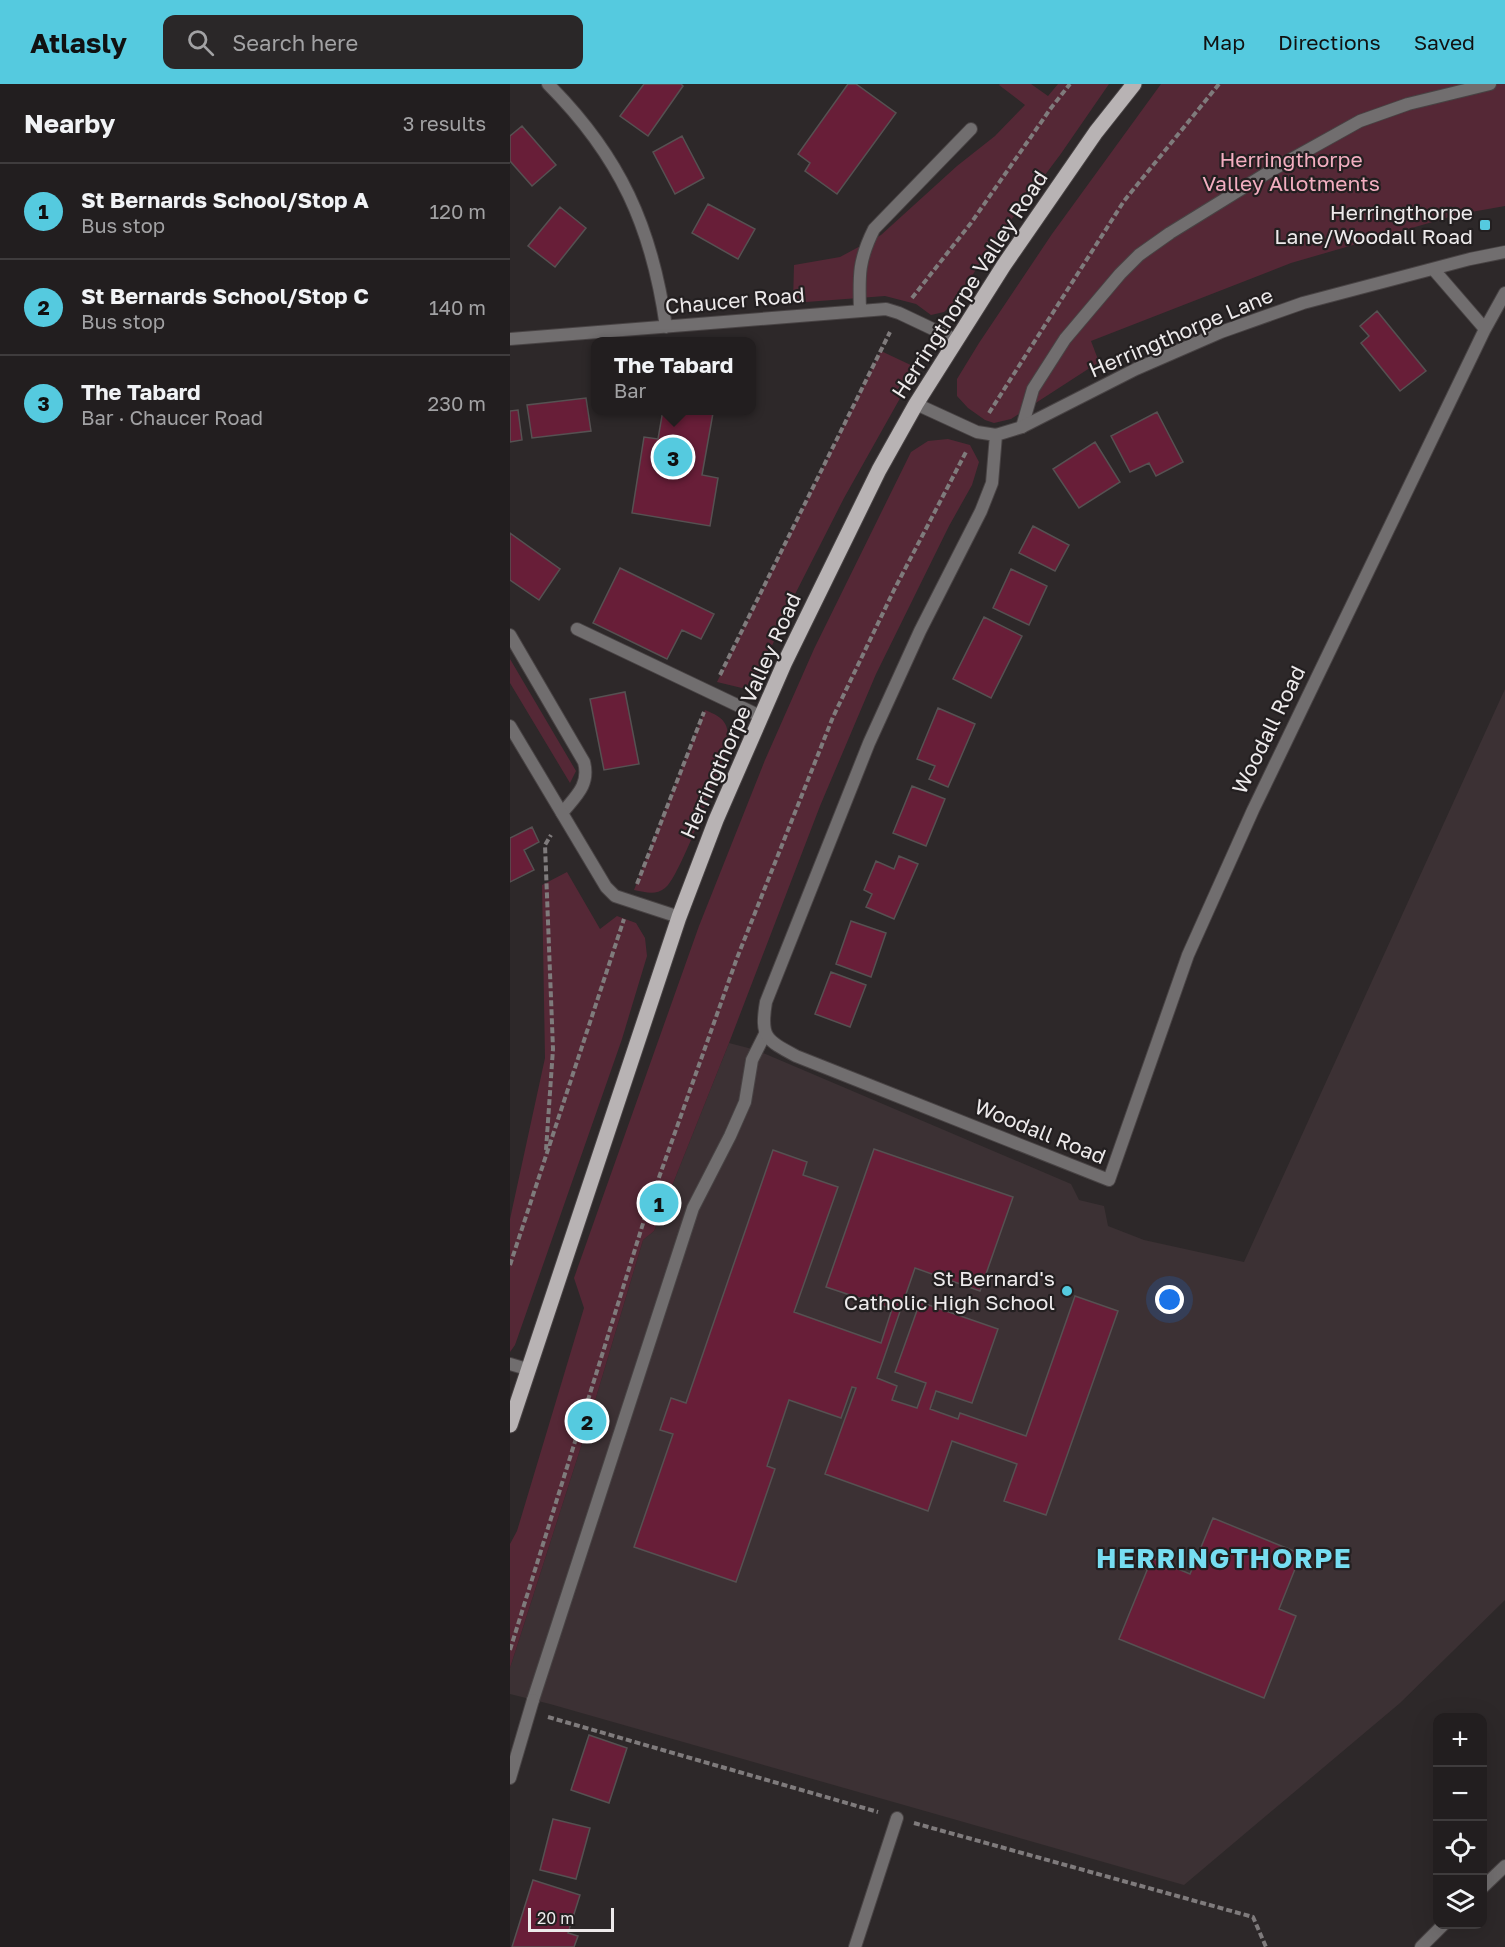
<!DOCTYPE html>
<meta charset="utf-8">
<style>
body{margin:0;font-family:"Golos Text",sans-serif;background:#2a2728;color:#f1f3f6}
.controls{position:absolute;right:18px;bottom:18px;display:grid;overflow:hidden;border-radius:12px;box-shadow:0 6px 24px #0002}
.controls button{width:54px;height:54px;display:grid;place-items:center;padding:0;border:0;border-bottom:2px solid #3f3c3d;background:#221e1f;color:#f1f3f6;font:30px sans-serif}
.scale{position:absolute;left:18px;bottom:15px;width:86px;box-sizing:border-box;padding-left:6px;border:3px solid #edeaeb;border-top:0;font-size:16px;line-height:21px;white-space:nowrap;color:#edeaeb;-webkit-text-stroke:4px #231f20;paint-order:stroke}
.you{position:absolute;left:660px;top:1216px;width:21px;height:21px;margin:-15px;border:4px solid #fff;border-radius:50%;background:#1a73e8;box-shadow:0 0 0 9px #1a73e833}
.badge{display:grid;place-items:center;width:39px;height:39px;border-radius:50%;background:#55cadf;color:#111;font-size:20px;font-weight:700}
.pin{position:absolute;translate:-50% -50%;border:3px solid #fff;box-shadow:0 2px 6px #0006}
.popup{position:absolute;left:81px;top:253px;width:165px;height:78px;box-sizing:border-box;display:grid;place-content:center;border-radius:12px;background:#221e1f;filter:drop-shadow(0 2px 4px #0005);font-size:20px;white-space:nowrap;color:#a2a2a4}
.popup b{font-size:22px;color:#f1f3f6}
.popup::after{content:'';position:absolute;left:50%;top:100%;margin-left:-12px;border:12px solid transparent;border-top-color:#221e1f}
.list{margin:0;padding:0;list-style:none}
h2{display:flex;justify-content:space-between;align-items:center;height:78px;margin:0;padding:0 24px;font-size:26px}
h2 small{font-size:20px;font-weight:400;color:#a2a2a4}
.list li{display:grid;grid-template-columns:39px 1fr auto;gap:18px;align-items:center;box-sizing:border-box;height:96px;padding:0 24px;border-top:2px solid #3f3c3d}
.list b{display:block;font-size:22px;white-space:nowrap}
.list p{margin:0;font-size:20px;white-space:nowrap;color:#a2a2a4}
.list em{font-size:20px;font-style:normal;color:#a2a2a4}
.icon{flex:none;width:33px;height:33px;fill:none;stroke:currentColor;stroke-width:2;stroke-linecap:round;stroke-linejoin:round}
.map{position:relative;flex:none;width:995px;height:1863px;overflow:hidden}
header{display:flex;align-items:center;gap:36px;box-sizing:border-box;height:84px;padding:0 30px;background:#55cadf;color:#111}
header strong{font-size:28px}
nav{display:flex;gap:33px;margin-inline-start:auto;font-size:21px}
.search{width:420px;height:54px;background:#2a2728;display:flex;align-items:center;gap:15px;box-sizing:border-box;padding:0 21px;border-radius:12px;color:#a2a2a4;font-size:22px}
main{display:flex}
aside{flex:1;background:#221e1f}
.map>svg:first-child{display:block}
</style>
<header>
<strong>Atlasly</strong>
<div class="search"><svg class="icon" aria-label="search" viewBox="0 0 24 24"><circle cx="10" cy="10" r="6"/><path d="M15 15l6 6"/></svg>Search here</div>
<nav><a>Map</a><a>Directions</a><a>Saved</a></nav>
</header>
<main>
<aside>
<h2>Nearby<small>3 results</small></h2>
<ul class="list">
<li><span class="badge">1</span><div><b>St Bernards School/Stop A</b><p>Bus stop</p></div><em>120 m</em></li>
<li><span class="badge">2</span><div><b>St Bernards School/Stop C</b><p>Bus stop</p></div><em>140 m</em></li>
<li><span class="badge">3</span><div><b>The Tabard</b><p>Bar · Chaucer Road</p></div><em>230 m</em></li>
</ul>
</aside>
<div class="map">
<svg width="995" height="1863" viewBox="0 0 995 1863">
<rect width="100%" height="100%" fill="#2d2829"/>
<path fill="#3c3134" d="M995,605V1516L890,1619L674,1801L40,1620L0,1610V1584L76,1347L133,1156L144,1147L219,959L246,966L561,1100L569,1116L594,1122L598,1142L634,1156L734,1178Z"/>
<path fill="#552836" d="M490,0H521L538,12L548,0H599L550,71L498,140L465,187L448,215L434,228L421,231L406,220L375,212L283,219L284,181L330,173L371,151L447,82L485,52L515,21L489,1Z
M651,0H995V122L950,130L781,179L581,257L589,278L501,335L484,339L475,336L458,324L447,312V295L469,259L542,150Z
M371,267L407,284L334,414L279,522L250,590L236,605L207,598Z
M438,355L460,361L469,378L462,401L439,442L366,590L310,722L219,959L144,1147L133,1156L76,1347L0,1584V1460L7,1447L74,1224L64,1194L189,842L255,676L304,565L401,368L418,357Z
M0,575L66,687L60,699L0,599Z
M195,626C215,634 218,639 219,660C209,684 170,794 155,804C145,812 136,808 124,806Z
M57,788L90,845L107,832L126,839L135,854L137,872L112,955L5,1261L0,1268V1135L35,974L32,801Z"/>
<path fill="#681e38" stroke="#565152" stroke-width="1.5" d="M134,0H171L173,2L138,52L110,32Z
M338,0H346L386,29L327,110L295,87L300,79L288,70Z
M12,42L46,81L22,102L0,77V52Z
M172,52L194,94L165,110L143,68Z
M198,120L245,145L228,175L182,149Z
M50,123L76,144L45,183L18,162Z
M867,227L916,287L890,307L851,259L859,252L850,242Z
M76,314L81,347L22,354L17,321Z
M8,326L12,356L0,358V327Z
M153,326H190L203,329L192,391L208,394L200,442L122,429L134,353L148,355Z
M647,328L673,378L646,392L639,379L620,388L601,352Z
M585,358L610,398L569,424L543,385Z
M523,442L559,461L545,487L509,469Z
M0,449L50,485L29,516L0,496Z
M110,484L204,530L191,555L172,546L157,575L83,539Z
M501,485L537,502L519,541L483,524Z
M474,533L512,552L481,614L443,595Z
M115,608L129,680L94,686L80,615Z
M428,624L465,640L438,703L419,695L425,682L407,675Z
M402,702L435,715L416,762L383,749Z
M22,743L29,758L14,766L24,786L0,798V754Z
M389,772L408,780L384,835L356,823L362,810L354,806L366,777L384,785Z
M341,837L376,849L361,893L326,880Z
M321,888L356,901L340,943L305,930Z
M364,1065L503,1113L470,1207L405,1184L367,1294L387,1302L382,1316L407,1324L416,1299L385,1288L410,1218L488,1245L462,1319L426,1307L420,1325L448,1335L450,1329L516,1352L565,1212L608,1227L536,1431L494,1417L507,1380L442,1357L418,1427L315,1390L346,1304L342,1303L331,1334L279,1316L257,1382L265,1385L226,1498L124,1463L163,1350L150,1346L161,1314L176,1319L263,1066L297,1078L293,1091L328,1103L284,1228L371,1259L382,1225L316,1203Z
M703,1434L791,1470L769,1525L786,1532L754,1614L609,1555L642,1474L680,1490Z
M79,1651L117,1664L99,1719L61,1706Z
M43,1735L80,1744L66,1795L30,1786Z
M23,1796L70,1811L58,1849L68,1852L64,1863H2Z"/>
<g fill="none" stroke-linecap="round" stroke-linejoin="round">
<defs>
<path id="service" d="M512,343L523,305L555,255L610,190L629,171L660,149L762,86L850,37L898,20L980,0
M0,551L74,678C80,701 66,712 52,729
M0,1280L17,1285
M23,1616L183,1124L220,1052L235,1018L242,976L255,950"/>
<path id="minor" d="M38,0C110,72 142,143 156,243
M924,186L975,245
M350,227C349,192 348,177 364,145L461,45
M0,255L376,225L389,229L446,256
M406,320L467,348L486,351L512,343L626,285L711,248L793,219L960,175L995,168
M486,351L482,399L471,427L410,547L359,659L256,918C250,953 256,956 286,972L599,1096L678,871L743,726L975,245L995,209
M67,545L250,632
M0,642L96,803L105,812L169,833
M0,1694L23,1616
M972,1804L995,1782
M345,1863L387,1734
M911,1863L934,1840"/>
<path id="primary" d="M0,1341L169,833L206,736L274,580L369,386L406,320L494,181L586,48L624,0"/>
</defs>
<use href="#service" stroke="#484344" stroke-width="14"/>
<use href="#minor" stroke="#484344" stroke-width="14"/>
<use href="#primary" stroke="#484344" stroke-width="17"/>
<path stroke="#7f7b7c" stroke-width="4" stroke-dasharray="6 3" stroke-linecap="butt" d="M402,214L461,139L541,24L560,0
M479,329L614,117L709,0
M210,591L380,248
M127,800L194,628
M36,1066L43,965L35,761L41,751
M0,1181L114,835
M0,1566L136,1130L227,874L323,633L384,506L457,366
M38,1633L368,1728
M404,1739L743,1833L756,1863"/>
<use href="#service" stroke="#716e6f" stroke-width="12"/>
<use href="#minor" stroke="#716e6f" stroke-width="12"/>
<use href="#primary" stroke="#b8b3b4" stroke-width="15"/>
</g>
<g fill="#55cadf" stroke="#231f20" stroke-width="2">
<rect x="969" y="135" width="12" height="12" rx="3"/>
<circle cx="557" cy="1207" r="6"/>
</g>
<g text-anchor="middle" stroke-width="4.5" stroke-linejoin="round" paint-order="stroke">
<g font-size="21" fill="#f2aec0" stroke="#231f20">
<text x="781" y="83">Herringthorpe<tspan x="781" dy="24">Valley Allotments</tspan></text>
</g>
<g font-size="21" fill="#edeaeb" stroke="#231f20" text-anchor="end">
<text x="963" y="136">Herringthorpe<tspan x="963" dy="24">Lane/Woodall Road</tspan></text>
<text x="545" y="1202">St Bernard's<tspan x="545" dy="24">Catholic High School</tspan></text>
</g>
<g font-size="21" fill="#edeaeb" stroke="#231f20">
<text transform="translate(460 201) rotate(-57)" y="7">Herringthorpe Valley Road</text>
<text transform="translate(225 217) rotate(-5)" y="7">Chaucer Road</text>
<text transform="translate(671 249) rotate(-23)" y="7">Herringthorpe Lane</text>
<text transform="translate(231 632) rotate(-66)" y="7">Herringthorpe Valley Road</text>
<text transform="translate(759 646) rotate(-64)" y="7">Woodall Road</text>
<text transform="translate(530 1048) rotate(22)" y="7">Woodall Road</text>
</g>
<g font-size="27" font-weight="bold" letter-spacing="1.5" fill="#76ddf1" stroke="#231f20">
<text x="714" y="1484">HERRINGTHORPE</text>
</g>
</g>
</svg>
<div class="controls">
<button>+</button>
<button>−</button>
<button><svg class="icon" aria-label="locate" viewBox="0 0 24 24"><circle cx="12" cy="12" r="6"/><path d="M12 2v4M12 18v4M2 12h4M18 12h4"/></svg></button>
<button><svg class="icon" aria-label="layers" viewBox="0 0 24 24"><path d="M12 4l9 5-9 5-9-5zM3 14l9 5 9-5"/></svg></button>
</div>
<div class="scale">20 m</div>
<div class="you"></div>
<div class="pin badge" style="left:149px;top:1119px">1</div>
<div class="pin badge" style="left:77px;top:1337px">2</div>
<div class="pin badge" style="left:163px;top:373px">3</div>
<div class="popup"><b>The Tabard</b>Bar</div>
</div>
</main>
